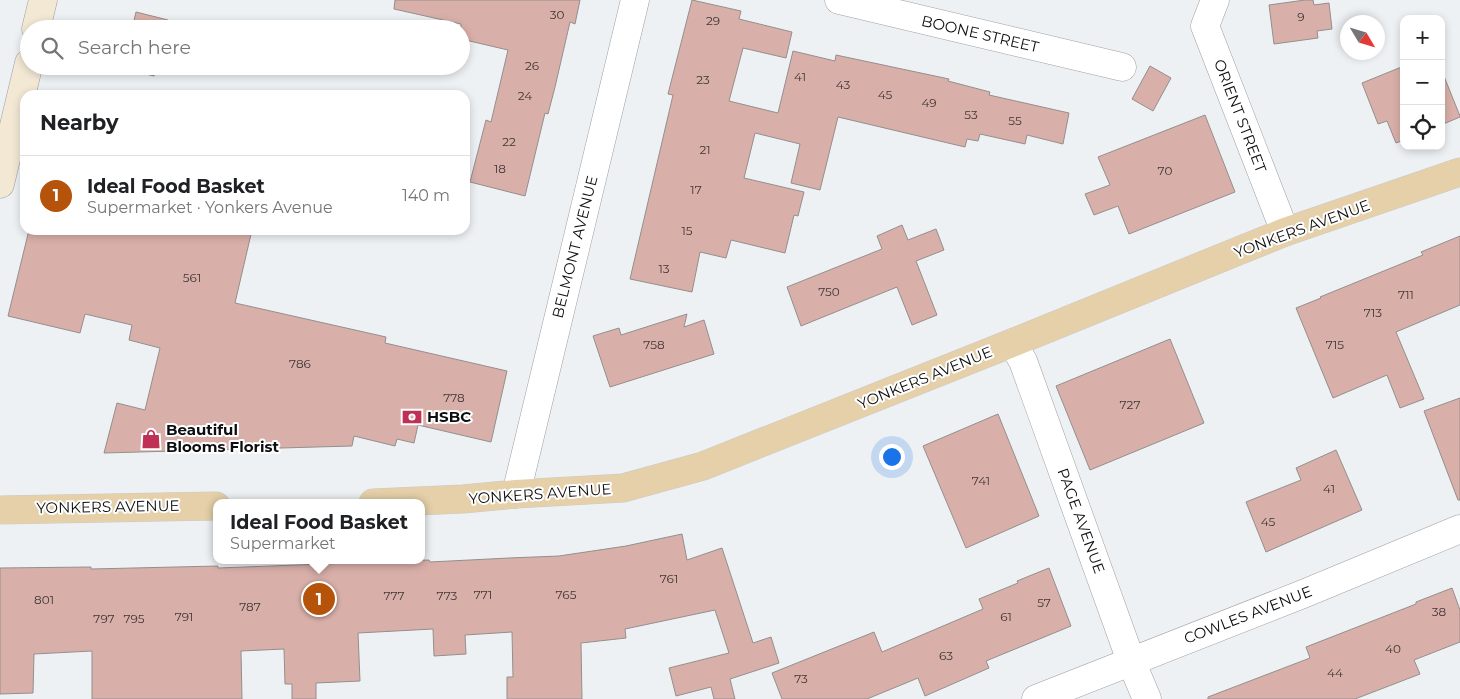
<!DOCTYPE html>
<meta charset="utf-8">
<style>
body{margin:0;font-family:Montserrat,sans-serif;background:#f2f2f2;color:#202124}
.controls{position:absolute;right:15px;top:15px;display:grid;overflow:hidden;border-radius:10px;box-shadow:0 2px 8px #0003}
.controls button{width:45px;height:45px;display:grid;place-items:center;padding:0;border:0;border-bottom:1px solid #e0e0e0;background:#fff;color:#202124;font:25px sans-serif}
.compass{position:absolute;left:1340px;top:15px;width:45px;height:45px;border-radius:50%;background:#fff;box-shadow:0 2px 8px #0003;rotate:128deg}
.you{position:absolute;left:891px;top:456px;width:18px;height:18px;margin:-12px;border:4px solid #fff;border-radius:50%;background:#1a73e8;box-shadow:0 0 0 8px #1a73e833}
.badge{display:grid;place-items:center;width:32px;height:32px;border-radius:50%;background:#b45309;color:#fff;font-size:16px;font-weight:700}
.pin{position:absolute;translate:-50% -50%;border:2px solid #fff;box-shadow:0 1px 5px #0006}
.popup{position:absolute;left:213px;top:499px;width:212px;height:65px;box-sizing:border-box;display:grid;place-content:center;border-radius:10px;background:#fff;filter:drop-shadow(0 1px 4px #0005);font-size:16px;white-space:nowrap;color:#757577}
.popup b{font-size:19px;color:#202124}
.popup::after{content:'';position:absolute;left:50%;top:100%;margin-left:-10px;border:10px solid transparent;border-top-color:#fff}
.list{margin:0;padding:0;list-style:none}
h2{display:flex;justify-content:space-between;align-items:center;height:65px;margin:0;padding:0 20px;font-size:21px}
h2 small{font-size:16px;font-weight:400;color:#757577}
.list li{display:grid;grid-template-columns:32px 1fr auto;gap:15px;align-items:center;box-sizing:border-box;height:80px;padding:0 20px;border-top:1px solid #e0e0e0}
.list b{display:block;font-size:19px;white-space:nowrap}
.list p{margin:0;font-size:16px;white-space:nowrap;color:#757577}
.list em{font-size:16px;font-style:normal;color:#757577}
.icon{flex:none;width:28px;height:28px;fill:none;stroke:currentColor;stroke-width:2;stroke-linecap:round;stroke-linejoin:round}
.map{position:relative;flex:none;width:1460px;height:699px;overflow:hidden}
.search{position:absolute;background:#fff;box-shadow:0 2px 8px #0003;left:20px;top:20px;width:450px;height:55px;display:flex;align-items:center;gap:12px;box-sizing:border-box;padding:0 18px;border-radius:28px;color:#757577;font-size:19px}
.panel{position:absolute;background:#fff;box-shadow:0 2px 8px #0003;left:20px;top:90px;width:450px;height:145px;border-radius:15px}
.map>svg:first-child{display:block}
</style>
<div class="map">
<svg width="1460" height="699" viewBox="0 0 1460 699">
<rect width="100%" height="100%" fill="#eef1f3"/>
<path fill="#d9afa9" stroke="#938f8e" d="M395,0H580L575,24L570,22L555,87L548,114L545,113L525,196L470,182L486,120L491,122L508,50L461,39V24L394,9Z
M692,0L741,11L739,19L792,32L786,58L743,48L729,101L778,113L793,51L835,61L836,55L949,79L948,81L990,92L989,95L1069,113L1063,144L1027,135L1025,144L980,134L978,141L967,139L965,147L838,117L820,190L791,183L800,144L755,133L744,178L804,192L798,216L794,215L785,253L731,240L726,258L700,252L692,292L630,279L673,95L668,94Z
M1305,0H1313L1314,5L1329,3L1332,29L1317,31L1318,38L1274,44L1269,5Z
M136,12L168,20L166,29H132Z
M122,66H157L154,76L122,68Z
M1150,66L1171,78L1153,111L1132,99Z
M1404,66V140L1396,143L1387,121L1378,124L1362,83Z
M1441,69L1460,116V117L1441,125Z
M1205,115L1235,192L1129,234L1118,206L1094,215L1085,194L1110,185L1098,157Z
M902,225L908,240L936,229L944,250L916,261L937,315L912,325L897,287L801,326L787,287L882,249L877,236Z
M29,230H252L235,303L386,337L385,343L507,371L491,442L418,425L414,443L397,439L395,446L354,436L352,446L104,453L117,403L145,410L160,348L129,340L132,325L85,314L80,333L8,316Z
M1460,236V305L1396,332L1424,399L1400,408L1387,375L1333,398L1296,308L1321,298L1320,297L1423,255L1421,252Z
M687,314L684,327L704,320L714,354L610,387L593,336L619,328L621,335Z
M1170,339L1204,423L1090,470L1056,386Z
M1460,398V500H1458L1424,411Z
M998,414L1039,516L966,548L923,446Z
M1336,450L1362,510L1266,552L1246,502L1301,480L1296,468Z
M682,534L687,560L722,548L753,643L771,637L779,663L730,679L735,699H714L711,687L676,696L669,668L729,653L715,610L625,629L626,638L581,643L582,699H507V677H513L512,632L465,635L466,654L434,656L433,629L358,633L360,681L316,683V699H292V684H285L284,649L241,651L242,699H92V651L34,654L33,693L0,694V568L91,567V569L218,566V568L429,560L430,562L509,558L559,556L626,546Z
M1049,568L1071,626L986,661L989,668L925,696L918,678L867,699H782L772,673L874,632L882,652L983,609L979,599L1018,583L1017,581Z
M1452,588L1460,610V642L1414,660L1420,674L1355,699H1208V697L1310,658L1306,647L1416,604V602Z"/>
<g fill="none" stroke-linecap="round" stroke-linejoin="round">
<defs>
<path id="minor" d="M839,0L1122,67
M1215,0L1205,26L1285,232
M1012,343L1023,361L1131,661L1147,699
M516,494L635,0
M1036,699L1303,594L1460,529"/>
<path id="secondary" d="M36,29L43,0
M0,184L29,63"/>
<path id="primary" d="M373,503L463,499L516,494L623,488L703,466L1012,343L1285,232L1460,172
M0,510L216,506"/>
</defs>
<use href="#minor" stroke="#9ea0a3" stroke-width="29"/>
<use href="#secondary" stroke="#9ea0a3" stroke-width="29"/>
<use href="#primary" stroke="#cacaca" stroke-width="29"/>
<use href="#minor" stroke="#fff" stroke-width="28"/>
<use href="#secondary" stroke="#f2e8d4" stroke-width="28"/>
<use href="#primary" stroke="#e5d0a9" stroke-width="28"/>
</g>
<defs>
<symbol id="bank-bare" viewBox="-9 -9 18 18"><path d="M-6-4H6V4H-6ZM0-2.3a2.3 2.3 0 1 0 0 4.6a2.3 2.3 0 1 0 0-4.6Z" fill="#bf3057" stroke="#fff" stroke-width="2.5" paint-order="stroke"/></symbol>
<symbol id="shop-bare" viewBox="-9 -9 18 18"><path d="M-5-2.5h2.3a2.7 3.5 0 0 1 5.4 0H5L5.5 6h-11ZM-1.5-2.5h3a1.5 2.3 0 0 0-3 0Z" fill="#bf3057" stroke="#fff" stroke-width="2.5" paint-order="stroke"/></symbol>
</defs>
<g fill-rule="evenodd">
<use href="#bank-bare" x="398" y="403" width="28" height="28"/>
<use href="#shop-bare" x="137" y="425" width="28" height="28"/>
</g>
<g text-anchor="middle" stroke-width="4" stroke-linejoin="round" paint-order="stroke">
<g font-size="12" fill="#403636">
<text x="557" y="19">30</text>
<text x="1301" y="21">9</text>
<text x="713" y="25">29</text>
<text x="532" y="70">26</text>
<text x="800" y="81">41</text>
<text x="703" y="84">23</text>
<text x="843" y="89">43</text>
<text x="885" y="99">45</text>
<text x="525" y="100">24</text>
<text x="929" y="107">49</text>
<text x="971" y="119">53</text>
<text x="1015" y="125">55</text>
<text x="509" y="146">22</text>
<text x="705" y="154">21</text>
<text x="500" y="173">18</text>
<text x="1165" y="175">70</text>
<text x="696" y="194">17</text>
<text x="687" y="235">15</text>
<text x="664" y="273">13</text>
<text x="192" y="282">561</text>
<text x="829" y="296">750</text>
<text x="1406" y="299">711</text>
<text x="1373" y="317">713</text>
<text x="654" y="349">758</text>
<text x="1335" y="349">715</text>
<text x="300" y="368">786</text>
<text x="454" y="402">778</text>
<text x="1130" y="409">727</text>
<text x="981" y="485">741</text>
<text x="1329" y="493">41</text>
<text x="1268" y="526">45</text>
<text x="669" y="583">761</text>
<text x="483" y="599">771</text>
<text x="566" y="599">765</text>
<text x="394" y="600">777</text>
<text x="447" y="600">773</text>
<text x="44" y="604">801</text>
<text x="1044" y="607">57</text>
<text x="250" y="611">787</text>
<text x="1439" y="616">38</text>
<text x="184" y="621">791</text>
<text x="1006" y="621">61</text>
<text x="104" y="623">797</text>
<text x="134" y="623">795</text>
<text x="1393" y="653">40</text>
<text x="946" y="660">63</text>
<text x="1335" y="677">44</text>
<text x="801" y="683">73</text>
</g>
<g font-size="15" fill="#0d0e0f" stroke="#fff">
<text transform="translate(980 34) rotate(13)" y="5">BOONE STREET</text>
<text transform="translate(1240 116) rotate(69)" y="5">ORIENT STREET</text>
<text transform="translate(1302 229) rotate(-20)" y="5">YONKERS AVENUE</text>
<text transform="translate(575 247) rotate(-76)" y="5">BELMONT AVENUE</text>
<text transform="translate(925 378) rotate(-22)" y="5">YONKERS AVENUE</text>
<text transform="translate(540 494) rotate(-4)" y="5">YONKERS AVENUE</text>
<text transform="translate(108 507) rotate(-1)" y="5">YONKERS AVENUE</text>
<text transform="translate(1081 521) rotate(70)" y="5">PAGE AVENUE</text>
<text transform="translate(1248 615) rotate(-21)" y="5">COWLES AVENUE</text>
</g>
<g font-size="15" font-weight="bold" fill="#0d0e0f" stroke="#fff" text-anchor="start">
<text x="427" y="422">HSBC</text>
<text x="166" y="435">Beautiful<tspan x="166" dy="17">Blooms Florist</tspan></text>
</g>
</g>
</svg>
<div class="controls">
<button>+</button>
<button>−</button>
<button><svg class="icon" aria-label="locate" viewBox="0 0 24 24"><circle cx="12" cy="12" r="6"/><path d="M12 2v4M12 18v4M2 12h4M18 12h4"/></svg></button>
</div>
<svg class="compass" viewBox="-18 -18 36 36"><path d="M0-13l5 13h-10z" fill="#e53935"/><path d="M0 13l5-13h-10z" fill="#757577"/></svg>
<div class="you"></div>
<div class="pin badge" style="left:319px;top:599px">1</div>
<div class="popup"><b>Ideal Food Basket</b>Supermarket</div>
<div class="search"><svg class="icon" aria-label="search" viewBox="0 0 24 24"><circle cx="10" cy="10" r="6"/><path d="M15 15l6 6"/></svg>Search here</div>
<section class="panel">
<h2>Nearby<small></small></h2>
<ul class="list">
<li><span class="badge">1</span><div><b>Ideal Food Basket</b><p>Supermarket · Yonkers Avenue</p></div><em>140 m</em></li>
</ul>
</section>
</div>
